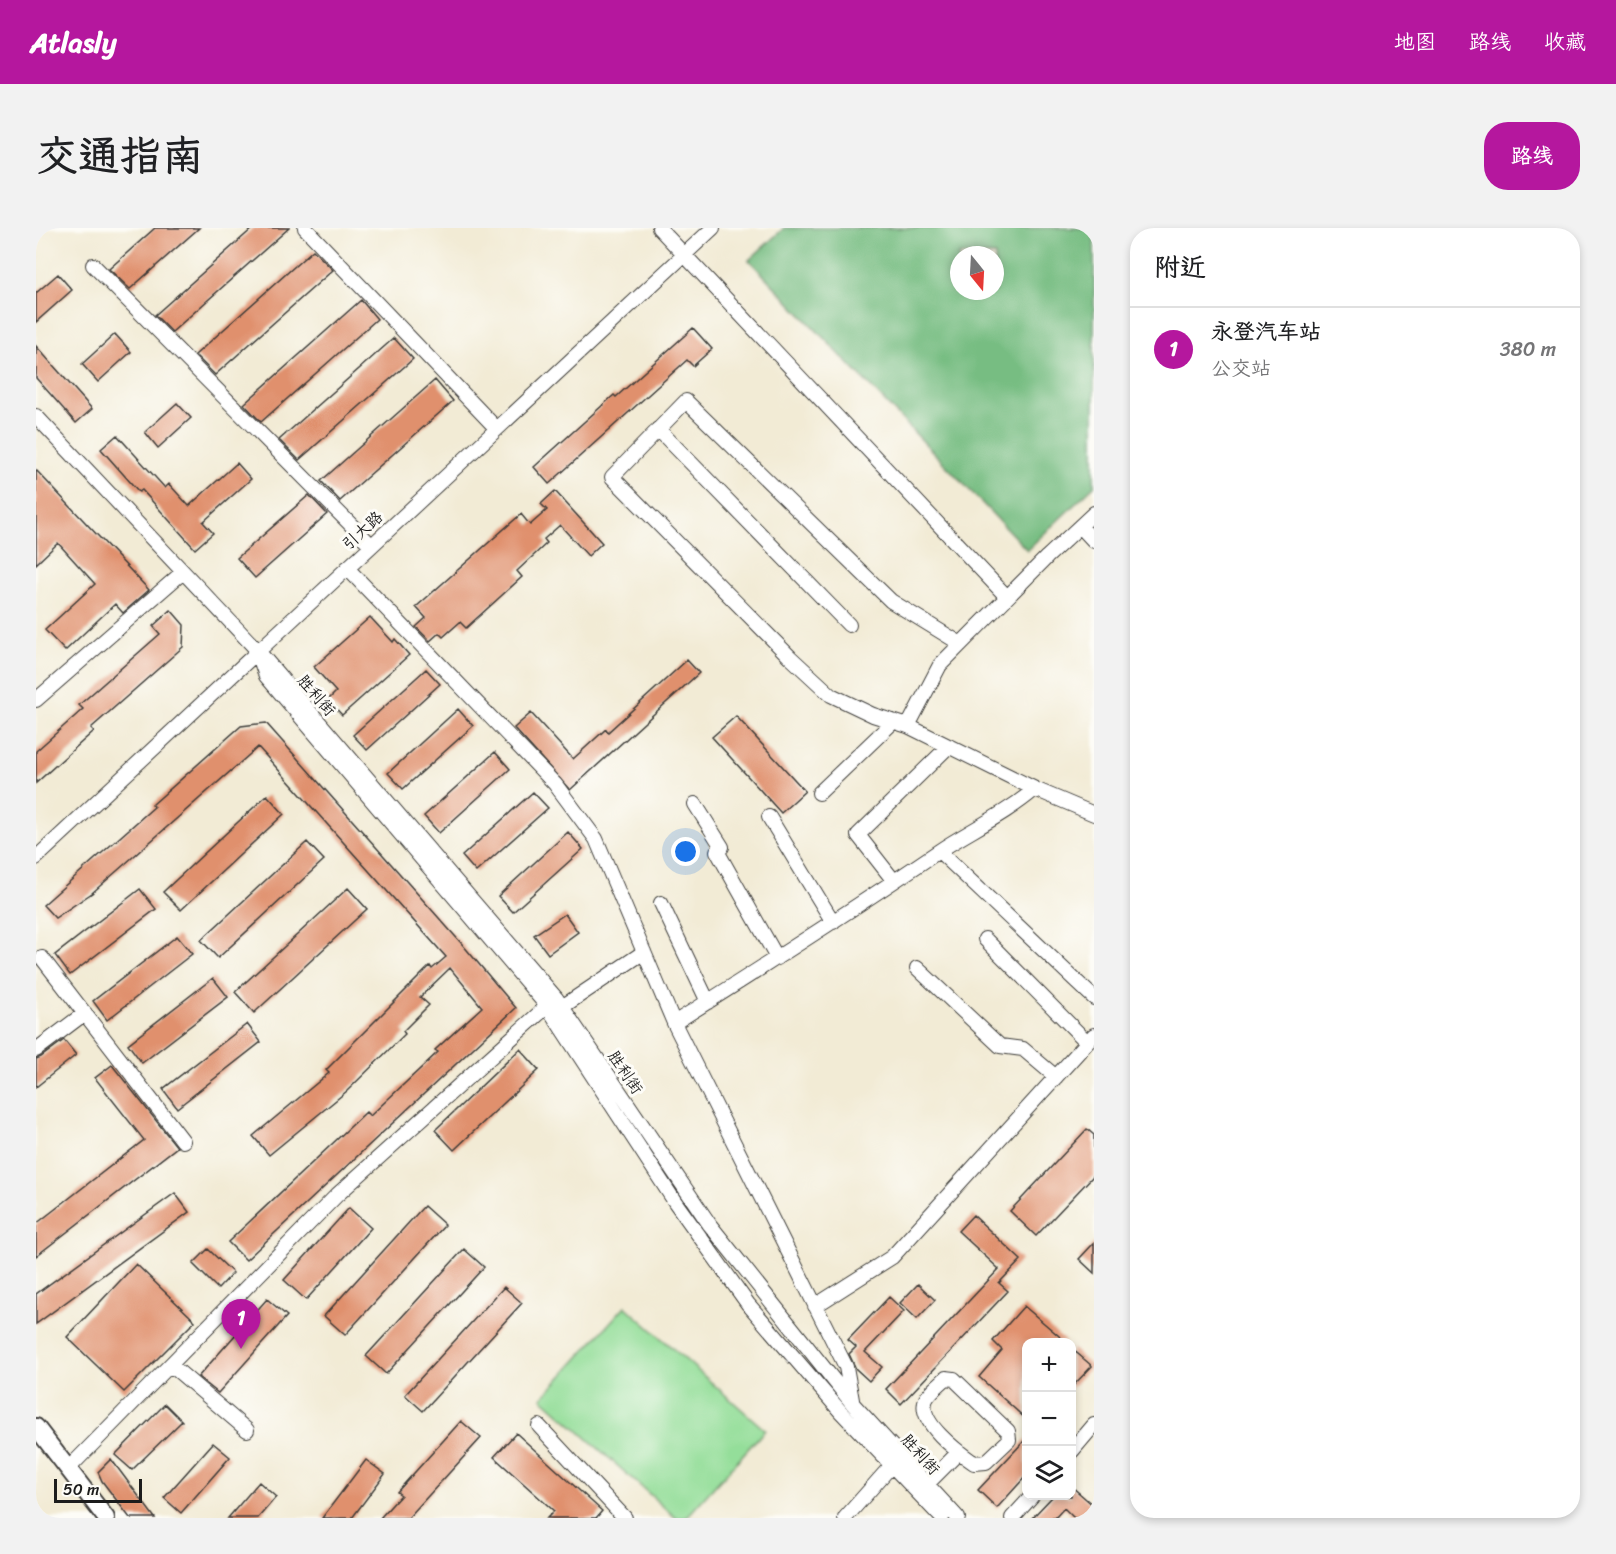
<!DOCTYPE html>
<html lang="zh">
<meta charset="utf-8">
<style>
body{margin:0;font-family:Sriracha,"LXGW WenKai TC",sans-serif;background:#f2f2f2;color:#202124}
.controls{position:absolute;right:18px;bottom:18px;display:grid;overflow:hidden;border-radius:12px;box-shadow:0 3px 9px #0003}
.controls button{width:54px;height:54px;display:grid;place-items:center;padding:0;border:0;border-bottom:2px solid #e0e0e0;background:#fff;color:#202124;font:30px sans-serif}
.compass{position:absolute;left:914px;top:18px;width:54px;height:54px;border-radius:50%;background:#fff;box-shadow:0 3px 9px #0003;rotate:162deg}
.scale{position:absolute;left:18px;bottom:15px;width:88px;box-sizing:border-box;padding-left:6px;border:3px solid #1c1c1c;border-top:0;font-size:16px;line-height:21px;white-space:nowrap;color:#1c1c1c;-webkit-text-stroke:4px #fdfcf7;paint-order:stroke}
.you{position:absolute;left:650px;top:624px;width:21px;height:21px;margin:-15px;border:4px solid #fff;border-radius:50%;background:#1a73e8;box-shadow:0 0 0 9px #1a73e833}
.badge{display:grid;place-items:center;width:39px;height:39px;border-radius:50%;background:#b5179e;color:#fff;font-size:20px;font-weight:700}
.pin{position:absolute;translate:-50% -50px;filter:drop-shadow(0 2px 3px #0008)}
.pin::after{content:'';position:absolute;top:32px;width:21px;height:18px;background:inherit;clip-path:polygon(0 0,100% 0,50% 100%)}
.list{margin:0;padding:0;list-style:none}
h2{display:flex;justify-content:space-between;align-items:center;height:78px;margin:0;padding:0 24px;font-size:26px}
h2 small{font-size:20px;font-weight:400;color:#757577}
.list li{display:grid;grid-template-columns:39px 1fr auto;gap:18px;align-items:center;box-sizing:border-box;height:84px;padding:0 24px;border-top:2px solid #e0e0e0}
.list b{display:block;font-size:22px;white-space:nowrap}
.list p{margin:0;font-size:20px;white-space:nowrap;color:#757577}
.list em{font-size:20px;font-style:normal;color:#757577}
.icon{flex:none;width:33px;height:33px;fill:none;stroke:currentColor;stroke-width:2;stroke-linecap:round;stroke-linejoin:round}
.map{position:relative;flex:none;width:1058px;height:1290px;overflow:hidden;border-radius:24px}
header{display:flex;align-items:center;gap:36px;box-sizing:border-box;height:84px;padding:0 30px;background:#b5179e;color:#fff}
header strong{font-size:28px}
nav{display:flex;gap:33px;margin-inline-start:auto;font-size:21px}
.intro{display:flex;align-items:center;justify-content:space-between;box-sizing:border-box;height:144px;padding:0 36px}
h1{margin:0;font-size:42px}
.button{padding:15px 27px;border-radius:24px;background:#b5179e;color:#fff;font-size:21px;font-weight:700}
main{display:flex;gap:36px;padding:0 36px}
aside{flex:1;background:#fff;border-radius:24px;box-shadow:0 3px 9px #0003}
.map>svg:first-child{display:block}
</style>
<header>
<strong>Atlasly</strong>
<nav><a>地图</a><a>路线</a><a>收藏</a></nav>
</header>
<div class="intro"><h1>交通指南</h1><a class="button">路线</a></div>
<main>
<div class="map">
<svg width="1058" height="1290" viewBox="0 0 1058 1290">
<rect width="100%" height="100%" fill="#fdfcf7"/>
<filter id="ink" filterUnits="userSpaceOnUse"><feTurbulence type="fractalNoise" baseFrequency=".0167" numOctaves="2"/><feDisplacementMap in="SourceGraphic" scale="12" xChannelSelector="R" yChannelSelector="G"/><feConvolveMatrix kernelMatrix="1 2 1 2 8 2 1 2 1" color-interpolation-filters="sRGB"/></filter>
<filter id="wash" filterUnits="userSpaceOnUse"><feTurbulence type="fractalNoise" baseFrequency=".008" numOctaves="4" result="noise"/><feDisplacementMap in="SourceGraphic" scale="24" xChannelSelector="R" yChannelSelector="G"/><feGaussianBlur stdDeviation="1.35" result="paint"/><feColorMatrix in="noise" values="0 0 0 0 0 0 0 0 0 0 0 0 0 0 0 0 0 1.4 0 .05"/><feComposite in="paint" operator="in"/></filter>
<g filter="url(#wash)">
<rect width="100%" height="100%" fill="#f2ebd5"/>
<path fill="#94de9a" stroke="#587d5b" stroke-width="1.5" d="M589,1078L729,1202L650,1290H640L506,1170Z"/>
<path fill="#77bd82" stroke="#4a6c4f" stroke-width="1.5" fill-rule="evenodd" d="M748,0H1058V258L991,322L713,32ZM923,27H959V63H923Z"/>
<g id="blocks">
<path fill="#e0906d" d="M119,0H163L94,61L73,41Z
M217,0H253L136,104L119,87Z
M277,22L297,42L179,147L159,127Z
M22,46L36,62L0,94V65Z
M325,72L341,91L225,194L208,176Z
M657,100L676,121L657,138L651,132L513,256L498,239L578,167L580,169Z
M79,106L95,124L62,154L46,136Z
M358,110L377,131L263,232L243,212Z
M0,118L56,181L40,195L0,150Z
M399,152L417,173L304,273L285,253Z
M141,175L155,190L122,220L109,204Z
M81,207L129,260L133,256L153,278L201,235L215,251L167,294L177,305L159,321L106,262L103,264L65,221Z
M0,242L113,362L87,385L79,376L29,423L9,402L59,356L22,315L0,336Z
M519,263L566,315L552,328L524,297L508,311L511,315L481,343L486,349L430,400L424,394L407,409L403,405L394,413L380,399L390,390L380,379L485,286L494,297L511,282L505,276Z
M273,267L291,286L219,350L201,330Z
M135,382L148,397L147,419L55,500L58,503L0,555V523L47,481L43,477L124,406L117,398Z
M334,389L357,414L359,411L373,427L306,487L292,472L300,464L278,439Z
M651,432L663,445L534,562L478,500L495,485L537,531L570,501L572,504Z
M390,441L404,456L331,522L317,507Z
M422,481L437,498L367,561L352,545Z
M700,488L769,563L745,585L676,509Z
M230,495L426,716L480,780L210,1032L192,1014L330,884L334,888L402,824L399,822L446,779L414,740L384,769L393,777L367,803L369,806L311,863L233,927L217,908L293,845L290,842L394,738L396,741L410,729L222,519L56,665L19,690L7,677L118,579L116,577L205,498Z
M459,524L474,541L403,605L388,588Z
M497,564L512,580L440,644L426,628Z
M231,567L248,586L145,682L127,664Z
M532,604L547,621L477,684L462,668Z
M271,614L288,632L182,730L165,712Z
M312,660L331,681L218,785L199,764Z
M104,661L120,681L34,747L19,727Z
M529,686L542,704L512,726L498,707Z
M141,708L156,726L71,792L57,773Z
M177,750L192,769L106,835L92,816Z
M211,796L225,814L141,880L127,861Z
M28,812L40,827L0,859V831L5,829Z
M484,821L503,842L418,922L399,902Z
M76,837L141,919L0,1028V996L108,912L59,850Z
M1051,901L1058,907V947L1000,1008L974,983Z
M139,965L153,984L0,1096V1066Z
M388,978L409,997L309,1107L288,1088Z
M313,980L335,1000L270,1072L248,1052Z
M937,987L985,1032L963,1055L972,1063L865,1176L850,1161L963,1041L922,1003Z
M1058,1015V1045L1043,1031Z
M172,1021L197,1045L182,1061L157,1036Z
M428,1021L448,1039L350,1146L330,1128Z
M100,1036L159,1093L88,1164L31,1109Z
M882,1056L899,1072L881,1091L864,1075Z
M468,1059L486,1075L387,1183L369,1167Z
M853,1069L868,1083L829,1124L846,1139L833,1153L820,1141L813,1126L820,1119L812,1112Z
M231,1071L251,1088L182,1165L162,1149Z
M988,1078L1030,1114H990V1191L943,1149L966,1122L957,1113Z
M1035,1120L1056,1138L1035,1160Z
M129,1176L146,1193L96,1242L79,1227Z
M425,1193L445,1210L372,1290H344L365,1267L361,1264Z
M480,1205L566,1283L560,1290H511L518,1283L458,1229Z
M990,1211V1248L961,1280L942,1262Z
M177,1215L194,1229L145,1285L128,1270Z
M75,1231L119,1290H94L66,1253L62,1244Z
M330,1232L349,1246L316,1290H286Z
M223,1254L240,1269L222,1290H192Z
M1035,1258L1058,1278V1290H1038L1028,1280L1019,1290H996L1017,1268H1035Z"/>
</g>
</g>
<g filter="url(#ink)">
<use href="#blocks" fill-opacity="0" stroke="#3c3b38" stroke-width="1.5"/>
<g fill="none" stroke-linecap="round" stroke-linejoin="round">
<defs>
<path id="minor" d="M269,0L460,200
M623,0L971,369
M57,37L335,317
M0,188L222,423L520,770L674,997L816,1175L922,1290
M622,201L813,397
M1058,285L1011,329L904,437L872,498L999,561L1058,586
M1044,298L1058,313
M311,340L519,556L560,611L638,795L810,1139L816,1172
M223,428L230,448L511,778L639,974L712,1076L805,1184L906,1290
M0,472L147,344
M872,498L837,487L795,467L754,429L576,249L650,173L855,373L925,416
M783,565L857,494
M659,576L686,619L681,623L741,730
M733,589L797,694
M903,623L1058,770
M0,630L677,0
M858,653L822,607L913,518
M625,675L672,774
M949,711L1051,814
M6,730L147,913
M881,740L964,818L987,821L1020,849
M526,779L608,724
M638,795C727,739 816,682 903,623C935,602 970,586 999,561
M0,822L49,785
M779,1078L856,1029L1058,807
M135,1137L211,1202
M910,1150L918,1151L972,1203L973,1212L950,1234L938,1235C922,1224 880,1193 890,1171C894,1163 904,1156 910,1150Z
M503,1198L589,1290
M1036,1223L1058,1197
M32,1241L301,967L517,773
M891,1256L923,1224
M809,1290L855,1238
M976,1290L996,1268"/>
<path id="major" d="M0,1199L70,1290"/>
</defs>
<use href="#minor" stroke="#3c3b38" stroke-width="16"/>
<use href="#major" stroke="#3c3b38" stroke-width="20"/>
<use href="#minor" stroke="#fff" stroke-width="14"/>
<use href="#major" stroke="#fff" stroke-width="16"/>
</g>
</g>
<g text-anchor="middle" stroke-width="6" stroke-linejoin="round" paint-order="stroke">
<g font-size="16" fill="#1c1c1c" stroke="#fdfcf7">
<text transform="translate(326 302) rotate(-43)" y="6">引大路</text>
<text transform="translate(281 467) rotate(49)" y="6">胜利街</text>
<text transform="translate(590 844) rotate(56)" y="6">胜利街</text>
<text transform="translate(885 1226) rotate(48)" y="6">胜利街</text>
</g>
</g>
</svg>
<div class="controls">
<button>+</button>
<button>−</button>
<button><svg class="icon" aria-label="layers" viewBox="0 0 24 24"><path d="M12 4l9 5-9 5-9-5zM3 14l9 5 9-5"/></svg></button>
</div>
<svg class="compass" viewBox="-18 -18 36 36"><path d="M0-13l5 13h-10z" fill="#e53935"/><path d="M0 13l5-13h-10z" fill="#757577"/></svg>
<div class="scale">50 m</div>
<div class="you"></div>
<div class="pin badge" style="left:205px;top:1121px">1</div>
</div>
<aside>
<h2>附近<small></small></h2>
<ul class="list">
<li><span class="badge">1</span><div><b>永登汽车站</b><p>公交站</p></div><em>380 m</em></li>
</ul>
</aside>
</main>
